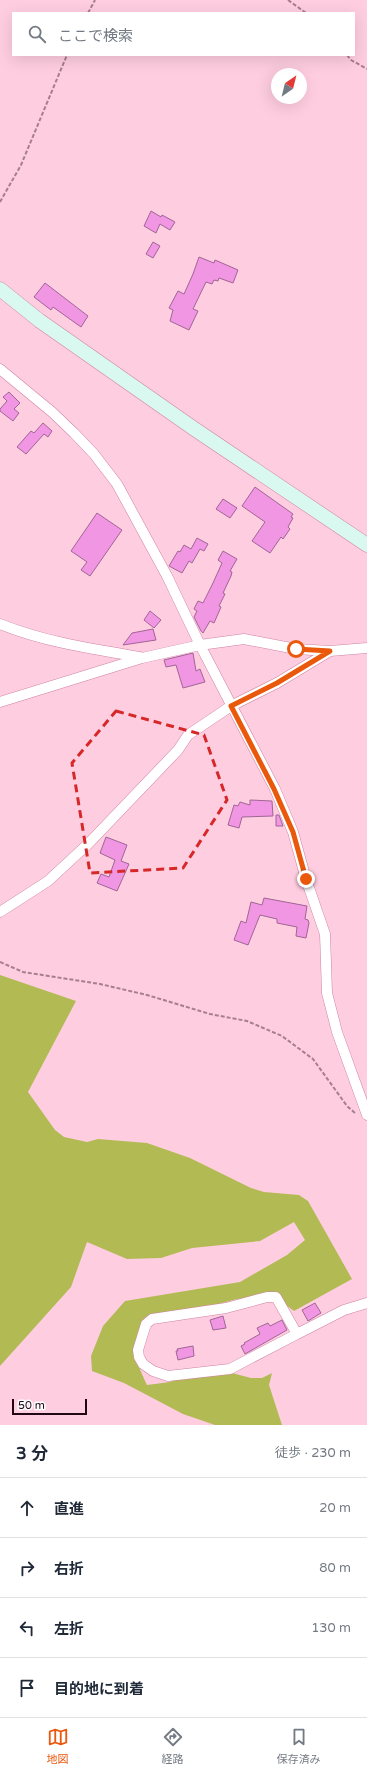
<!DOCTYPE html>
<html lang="ja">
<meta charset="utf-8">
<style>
body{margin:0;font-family:"Varela Round","Noto Sans JP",sans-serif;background:#f6f6f7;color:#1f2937}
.compass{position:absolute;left:271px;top:68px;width:36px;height:36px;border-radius:50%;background:#fff;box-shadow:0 4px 16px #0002;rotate:35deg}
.scale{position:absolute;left:12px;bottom:10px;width:75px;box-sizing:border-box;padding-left:4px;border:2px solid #210613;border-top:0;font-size:11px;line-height:14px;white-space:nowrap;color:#210613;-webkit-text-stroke:3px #fefefe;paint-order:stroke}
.stop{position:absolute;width:12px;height:12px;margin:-9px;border:3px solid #ea580c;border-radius:50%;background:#fff}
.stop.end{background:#ea580c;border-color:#fff;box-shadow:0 1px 4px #0008}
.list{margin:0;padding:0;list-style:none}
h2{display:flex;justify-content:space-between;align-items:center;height:52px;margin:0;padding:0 16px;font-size:17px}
h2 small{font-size:13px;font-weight:400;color:#747a83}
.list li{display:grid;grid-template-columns:26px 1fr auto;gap:12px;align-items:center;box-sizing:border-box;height:60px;padding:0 16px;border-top:1px solid #e0e1e3}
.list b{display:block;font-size:15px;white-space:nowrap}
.list em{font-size:13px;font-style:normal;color:#747a83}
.icon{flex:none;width:22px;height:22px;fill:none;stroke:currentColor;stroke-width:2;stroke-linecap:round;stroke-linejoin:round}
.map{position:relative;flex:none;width:367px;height:1425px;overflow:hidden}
.search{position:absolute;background:#fff;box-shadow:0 4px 16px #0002;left:12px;right:12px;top:12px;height:44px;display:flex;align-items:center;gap:10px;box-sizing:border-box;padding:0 14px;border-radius:0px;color:#747a83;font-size:15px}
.sheet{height:292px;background:#fff}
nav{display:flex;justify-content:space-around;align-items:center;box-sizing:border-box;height:56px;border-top:1px solid #e0e1e3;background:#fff;font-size:11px;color:#747a83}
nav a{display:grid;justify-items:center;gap:2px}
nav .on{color:#ea580c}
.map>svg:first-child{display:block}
</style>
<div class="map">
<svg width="367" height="1425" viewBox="0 0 367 1425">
<rect width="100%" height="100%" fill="#fecde0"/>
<path fill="#b2ba53" d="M0,975L76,1001L28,1092L55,1130L64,1137L87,1142L98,1139L147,1143L190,1158L251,1188L264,1192L299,1195L308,1201L352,1279L294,1311L275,1297L237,1299L152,1322C136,1353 131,1352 147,1385L170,1382L193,1371L217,1369L251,1378H262L272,1373L269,1385L282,1425H215L183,1414L124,1383L92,1371L91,1356L103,1326L125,1301L240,1282L287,1255L305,1240L294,1222L260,1241L192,1248L161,1258L127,1259L87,1242L71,1287L0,1366Z"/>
<path fill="#f196e2" stroke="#a06596" d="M151,211L161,217L162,215L175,222L170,230L160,224L156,233L144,226Z
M153,242L160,246L153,258L146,254Z
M199,257L214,263L215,260L238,270L233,283L219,278L218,281L214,280L212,284L206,282L193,309L198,311L189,330L170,321L173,310L169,308L178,291L184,294L193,274Z
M45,283L88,316L81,327L53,307L51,310L34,297Z
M9,392L20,403L14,409L19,413L13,421L0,411V409L7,401L3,397Z
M43,423L52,431L48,437L44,434L26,454L17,447L31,431L34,433Z
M255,487L293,514L291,517L293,518L288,527L290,529L283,539L281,537L270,553L252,541L265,522L242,506Z
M223,499L237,508L230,518L216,509Z
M97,513L122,530L90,576L81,570L87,562L71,551Z
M197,538L208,544L204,551L200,549L192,563L189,561L182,573L169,566L178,551L180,552L184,545L191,549Z
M223,551L237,559L230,571L232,572L231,576L223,593L225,594L219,606L221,607L214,623L210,621L203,633L201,631L194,617L197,611L194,609L198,601L203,603L213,583L222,563L218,560Z
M150,611L161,620L154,628L144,620Z
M153,629L156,640L123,645L132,633Z
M193,653L196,671L200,669L205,682L183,688L176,665L166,667L164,660Z
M250,800L272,801L273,816L242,817L239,828L228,825L234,805L238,806L240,802L250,805Z
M276,815H279L283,826H276Z
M106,837L127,845L121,861L129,864L117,891L97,883L101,874L109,877L115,860L100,853Z
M264,898L307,906L305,919L308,920L309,923L306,938L296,936L297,927L277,923V919L260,915L248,945L234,940L241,921L246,923L251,902L262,905Z
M315,1303L321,1313L308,1321L302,1310Z
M223,1316L226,1328L213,1330L210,1320Z
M282,1320L287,1330L245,1354L241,1346L245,1344L244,1343L260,1334L257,1328L268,1323L270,1326Z
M193,1346L194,1356L178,1360L176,1351H178L177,1349Z"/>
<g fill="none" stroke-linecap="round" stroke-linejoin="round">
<defs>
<path id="street" d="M0,369L52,412L74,433L94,454L117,484L167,576L200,645L275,789L293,832L306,879L325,934L327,993L337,1032L367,1115
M0,624C45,642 92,649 140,657
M0,702L142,658L200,645L244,639L296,649L330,651L367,648
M0,912L48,881L88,844L178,750L188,735L231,706L277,683L330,651
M267,1297H276L297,1334L230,1369L168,1376L153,1371L143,1364L139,1357L138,1350L146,1324L152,1319L226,1308Z
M297,1334L344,1310L367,1303"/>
<path id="secondary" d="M0,289L40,321L193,428L367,545"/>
</defs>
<use href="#street" stroke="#cf83a3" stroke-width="11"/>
<use href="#secondary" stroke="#cf83a3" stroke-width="15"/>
<path stroke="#a77e8f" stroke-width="2" stroke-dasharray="4 2" stroke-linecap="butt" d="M288,0L306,13
M88,13L95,0
M347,55L351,60L367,69
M0,202L21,165L67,55
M0,962L23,972L100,984L147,995L210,1014L247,1021L282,1036L313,1059L347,1106L356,1114"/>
<use href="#street" stroke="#fff" stroke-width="10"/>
<use href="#secondary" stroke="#d9f9f0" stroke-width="14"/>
</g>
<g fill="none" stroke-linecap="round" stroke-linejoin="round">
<path stroke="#ea580c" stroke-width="5" d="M296,649L330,651L277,683L231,706L274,789L293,832L306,879"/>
</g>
<path fill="none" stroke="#d62828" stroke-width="3" stroke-dasharray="8 5" stroke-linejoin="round" d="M116,711L204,735L227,800L183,868L90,873L72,763Z"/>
</svg>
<svg class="compass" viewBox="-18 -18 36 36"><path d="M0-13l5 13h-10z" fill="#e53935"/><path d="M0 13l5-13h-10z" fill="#747a83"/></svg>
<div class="scale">50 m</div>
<div class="stop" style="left:296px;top:649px"></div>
<div class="stop end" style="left:306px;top:879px"></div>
<div class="search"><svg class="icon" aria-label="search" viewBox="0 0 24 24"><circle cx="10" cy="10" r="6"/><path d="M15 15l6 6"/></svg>ここで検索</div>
</div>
<section class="sheet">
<h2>3 分<small>徒歩 · 230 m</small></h2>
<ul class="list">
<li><svg class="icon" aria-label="ahead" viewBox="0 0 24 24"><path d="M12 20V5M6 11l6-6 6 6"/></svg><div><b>直進</b></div><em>20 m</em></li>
<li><svg class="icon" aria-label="right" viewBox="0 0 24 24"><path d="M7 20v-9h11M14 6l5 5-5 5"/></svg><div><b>右折</b></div><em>80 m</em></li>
<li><svg class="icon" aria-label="left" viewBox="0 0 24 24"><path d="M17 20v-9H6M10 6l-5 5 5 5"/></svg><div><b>左折</b></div><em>130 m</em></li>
<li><svg class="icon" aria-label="arrive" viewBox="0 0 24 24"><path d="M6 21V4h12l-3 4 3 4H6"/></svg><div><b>目的地に到着</b></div></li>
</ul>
</section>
<nav>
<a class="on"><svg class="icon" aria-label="map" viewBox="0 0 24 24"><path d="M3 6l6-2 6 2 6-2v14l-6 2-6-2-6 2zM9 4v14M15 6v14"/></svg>地図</a>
<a><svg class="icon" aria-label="directions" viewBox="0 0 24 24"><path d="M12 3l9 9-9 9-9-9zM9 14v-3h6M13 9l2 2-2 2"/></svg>経路</a>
<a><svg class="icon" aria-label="saved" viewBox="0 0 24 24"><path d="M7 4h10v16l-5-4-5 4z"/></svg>保存済み</a>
</nav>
